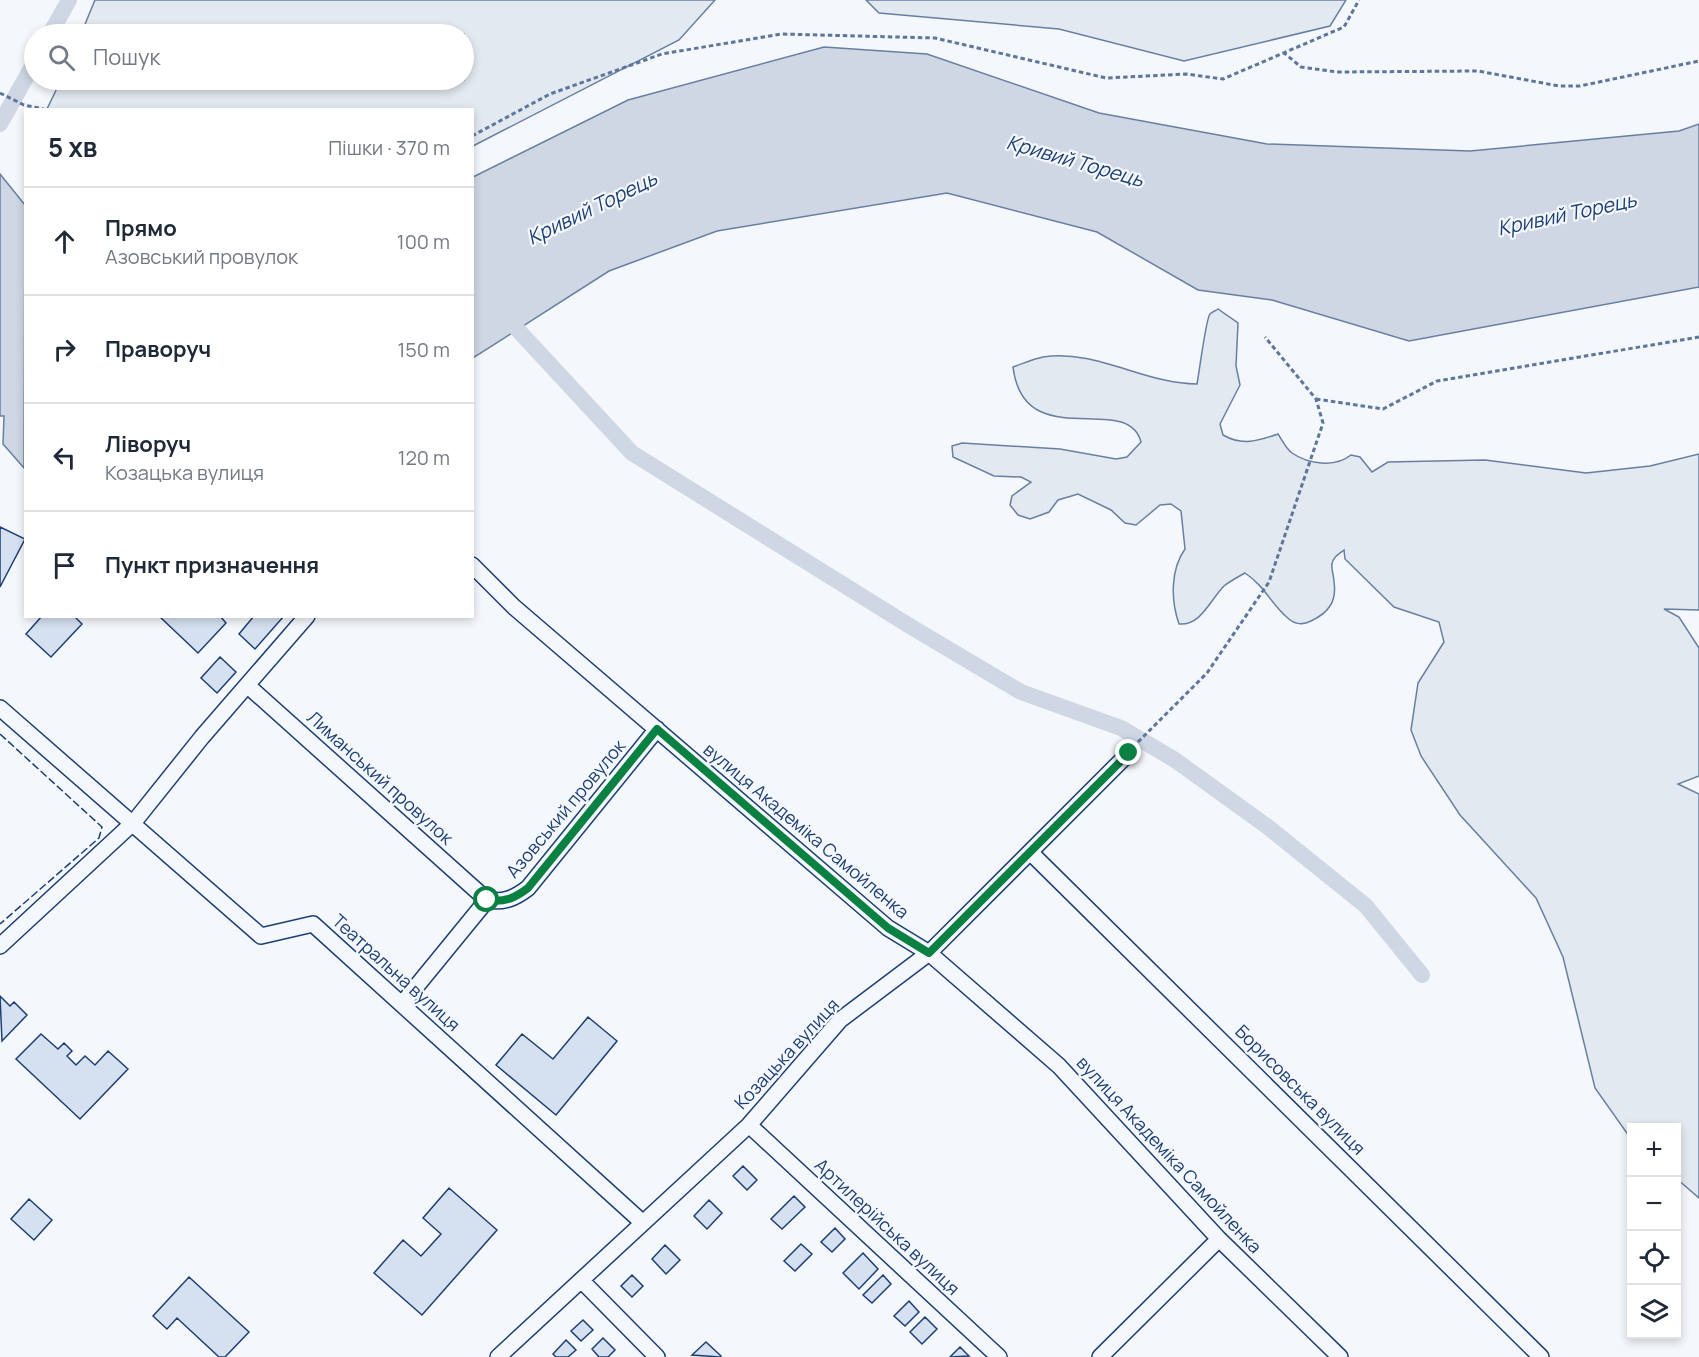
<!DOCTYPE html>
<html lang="uk">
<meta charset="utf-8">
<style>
body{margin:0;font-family:Manrope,sans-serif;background:#f6f6f7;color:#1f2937}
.controls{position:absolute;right:18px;bottom:18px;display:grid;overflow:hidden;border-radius:0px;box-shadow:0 3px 9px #0003}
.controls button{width:54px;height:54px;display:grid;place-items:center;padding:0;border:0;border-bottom:2px solid #e0e1e3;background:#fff;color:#1f2937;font:30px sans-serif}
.stop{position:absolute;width:18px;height:18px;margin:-14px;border:4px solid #0b8043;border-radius:50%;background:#fff}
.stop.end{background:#0b8043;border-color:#fff;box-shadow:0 2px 6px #0008}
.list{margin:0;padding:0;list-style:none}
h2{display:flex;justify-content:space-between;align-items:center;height:78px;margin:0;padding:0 24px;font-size:26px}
h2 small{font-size:20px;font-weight:400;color:#747a83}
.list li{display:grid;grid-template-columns:39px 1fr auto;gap:18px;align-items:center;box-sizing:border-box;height:108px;padding:0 24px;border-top:2px solid #e0e1e3}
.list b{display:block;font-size:22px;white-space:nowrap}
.list p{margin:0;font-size:20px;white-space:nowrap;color:#747a83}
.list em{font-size:20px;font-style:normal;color:#747a83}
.icon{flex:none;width:33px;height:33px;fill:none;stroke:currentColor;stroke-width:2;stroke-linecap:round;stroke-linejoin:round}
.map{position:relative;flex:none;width:1699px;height:1357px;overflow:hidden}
.search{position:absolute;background:#fff;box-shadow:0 3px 9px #0003;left:24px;top:24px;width:450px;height:66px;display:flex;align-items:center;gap:15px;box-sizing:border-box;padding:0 21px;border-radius:33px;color:#747a83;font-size:22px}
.panel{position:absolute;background:#fff;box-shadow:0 3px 9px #0003;left:24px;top:108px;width:450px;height:510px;border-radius:0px}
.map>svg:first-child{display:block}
</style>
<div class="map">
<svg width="1699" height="1357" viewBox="0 0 1699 1357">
<rect width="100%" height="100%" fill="#f4f7fb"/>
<path fill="#e3e9f0" stroke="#687fa3" stroke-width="1.5" d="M95,0H715L679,40L473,146L472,110L47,109L61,80H464V34H81Z
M866,0H1346L1330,26L1184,61L1059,29L879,13Z
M1218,309L1238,323L1236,366L1240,385L1220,424L1223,435C1242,446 1258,441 1278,434C1282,440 1286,449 1292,453C1308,464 1335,468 1351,455L1360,457L1372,472L1388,462L1485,460L1586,473L1650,466L1699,454V610L1664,609L1679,617L1699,648V776L1678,784L1699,794V1198L1677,1179L1676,1128H1632L1631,1139L1595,1088L1563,957L1536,898L1460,815L1421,756L1411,730L1418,683L1444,642L1439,622L1394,607L1345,559L1344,550C1339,554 1333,557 1332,564C1331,569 1334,576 1334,582C1337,602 1328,613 1311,621C1303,625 1296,625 1289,619C1272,606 1266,587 1245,573C1238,577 1230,581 1224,586C1210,600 1201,626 1179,624C1171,601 1170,570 1185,549L1181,511L1171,504L1160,505L1136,525L1125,523L1111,510L1078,494L1058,500L1049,512L1030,519L1018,515L1010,505L1012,496L1031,482L1021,477L994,476L953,457L952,446L962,443L1060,449L1116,459L1127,457L1141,442C1127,390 1024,456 1013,367C1022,364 1033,359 1043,357C1096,349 1145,384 1197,384C1199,374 1206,318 1210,314C1212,312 1215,311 1218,309Z"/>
<path fill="#cfd7e4" stroke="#687fa3" stroke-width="1.5" d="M824,47L927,54L1099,113L1267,144L1470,151L1679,131L1699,124V287L1409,341L1272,300L1198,290L1097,232L947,193L717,231L609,271L473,358V177L628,100Z
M0,174L25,205L24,468L3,444L4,416H0Z"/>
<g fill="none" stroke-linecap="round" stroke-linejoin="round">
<path stroke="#cfd7e4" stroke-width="16" d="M50,34L69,0
M0,124L34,63
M517,329L632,453L913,628L1021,692L1121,728L1175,760L1268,827L1366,906L1422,975"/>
</g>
<path fill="#d5e0f0" stroke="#1d3f73" stroke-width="1.5" d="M0,527L25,539L0,587Z
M42,616H74L82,624L51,657L26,634Z
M159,616H220L226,623L198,653Z
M254,616H284L255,649L239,634Z
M220,657L236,672L217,693L201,678Z
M0,996L10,1006L14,1002L27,1015L2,1041Z
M588,1017L617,1041L556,1115L496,1065L522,1034L553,1059Z
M41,1034L58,1049L64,1043L72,1051L67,1056L76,1065L85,1056L95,1065L108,1051L128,1069L80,1119L16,1059Z
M743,1166L757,1180L747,1190L733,1176Z
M449,1188L497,1230L422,1315L374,1273L403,1240L421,1256L441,1234L423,1218Z
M794,1196L805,1207L782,1229L771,1219Z
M29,1199L52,1220L34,1240L11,1219Z
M709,1200L722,1213L707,1229L694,1216Z
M835,1228L845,1239L832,1252L821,1242Z
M801,1244L812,1254L795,1271L784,1261Z
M665,1245L680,1260L666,1274L652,1259Z
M863,1253L878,1269L859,1289L843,1273Z
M632,1275L643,1286L632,1297L621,1286Z
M883,1275L891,1284L872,1303L863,1295Z
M189,1277L249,1332L225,1357H219L177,1318L167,1329L153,1316Z
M909,1301L919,1312L905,1326L894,1316Z
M925,1317L937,1329L922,1344L910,1332Z
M583,1320L593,1330L581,1341L571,1331Z
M603,1338L615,1350L608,1357H599L592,1349Z
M566,1340L576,1350L568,1357H556L553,1354Z
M706,1342L721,1356L720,1357L692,1355Z
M960,1347L969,1356L950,1357Z"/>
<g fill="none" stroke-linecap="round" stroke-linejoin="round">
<defs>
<path id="minor" d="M472,565L514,607L888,928L929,953L1059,1066L1219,1239L1340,1357
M247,685L487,900
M0,708L261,936L313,924L643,1223
M1030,852L1541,1357
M0,946L134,822L202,737L307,616
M402,1004L487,900C504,903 515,898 528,888L657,729
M749,1125L999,1357
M581,1280L657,1357
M498,1357L749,1125L840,1020L929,953L1129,753
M1100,1357L1219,1239"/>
</defs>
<use href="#minor" stroke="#1d3f73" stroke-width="18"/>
<path stroke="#5e769c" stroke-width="3" stroke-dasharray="4.5 3" stroke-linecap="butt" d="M1283,52L1301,67L1337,72L1478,71L1559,86H1580L1699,61
M0,93L24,105L48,110
M472,136L550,94L662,54L781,34L935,38L1106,78L1186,74L1223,79L1344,27L1359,0
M1316,399L1383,409L1437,381L1699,337
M1138,742L1207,673L1269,582L1323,423L1316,399L1265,337"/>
<use href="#minor" stroke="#f4f7fb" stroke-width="15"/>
<path stroke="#1d3f73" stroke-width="1.5" stroke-dasharray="8 3" stroke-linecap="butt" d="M0,734L102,827L99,838L0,924"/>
</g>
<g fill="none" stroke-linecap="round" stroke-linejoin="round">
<path stroke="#0b8043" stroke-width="8" d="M487,900C504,903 515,898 528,888L657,729L888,928L929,953L1129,753"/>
</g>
<g text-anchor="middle" stroke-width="4.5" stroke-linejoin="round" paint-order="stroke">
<g font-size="18" fill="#1d3f73" stroke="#f4f7fb">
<text transform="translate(380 778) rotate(42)" y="6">Лиманський провулок</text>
<text transform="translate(566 809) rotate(-50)" y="6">Азовський провулок</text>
<text transform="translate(806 831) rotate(40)" y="6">вулиця Академіка Самойленка</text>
<text transform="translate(396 973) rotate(42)" y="6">Театральна вулиця</text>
<text transform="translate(787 1054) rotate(-47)" y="6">Козацька вулиця</text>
<text transform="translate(1300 1090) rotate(45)" y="6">Борисовська вулиця</text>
<text transform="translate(1169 1155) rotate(47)" y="6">вулиця Академіка Самойленка</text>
<text transform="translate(887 1227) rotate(43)" y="6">Артилерійська вулиця</text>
</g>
<g font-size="20" font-style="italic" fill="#1d3f73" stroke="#f4f7fb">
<text transform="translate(1075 161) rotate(16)" y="7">Кривий Торець</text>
<text transform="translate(592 208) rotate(-26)" y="7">Кривий Торець</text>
<text transform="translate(1567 214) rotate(-12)" y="7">Кривий Торець</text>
</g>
</g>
</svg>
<div class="controls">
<button>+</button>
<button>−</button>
<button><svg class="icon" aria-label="locate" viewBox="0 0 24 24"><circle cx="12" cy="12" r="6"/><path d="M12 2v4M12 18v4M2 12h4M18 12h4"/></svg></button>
<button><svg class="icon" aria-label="layers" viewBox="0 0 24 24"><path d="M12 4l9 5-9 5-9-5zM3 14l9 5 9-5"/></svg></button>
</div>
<div class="stop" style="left:487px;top:900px"></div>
<div class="stop end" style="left:1129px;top:753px"></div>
<div class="search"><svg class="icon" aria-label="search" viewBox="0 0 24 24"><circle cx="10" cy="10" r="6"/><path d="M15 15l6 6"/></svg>Пошук</div>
<section class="panel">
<h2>5 хв<small>Пішки · 370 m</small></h2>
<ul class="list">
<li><svg class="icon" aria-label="ahead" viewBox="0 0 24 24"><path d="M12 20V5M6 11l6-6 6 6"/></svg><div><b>Прямо</b><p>Азовський провулок</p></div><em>100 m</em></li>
<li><svg class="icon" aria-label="right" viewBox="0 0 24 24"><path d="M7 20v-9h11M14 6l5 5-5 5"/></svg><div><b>Праворуч</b></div><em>150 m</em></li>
<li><svg class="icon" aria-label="left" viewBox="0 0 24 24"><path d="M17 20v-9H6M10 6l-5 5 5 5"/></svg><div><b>Ліворуч</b><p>Козацька вулиця</p></div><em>120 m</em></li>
<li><svg class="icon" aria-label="arrive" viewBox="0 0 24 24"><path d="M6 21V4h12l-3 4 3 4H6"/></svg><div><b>Пункт призначення</b></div></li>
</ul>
</section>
</div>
